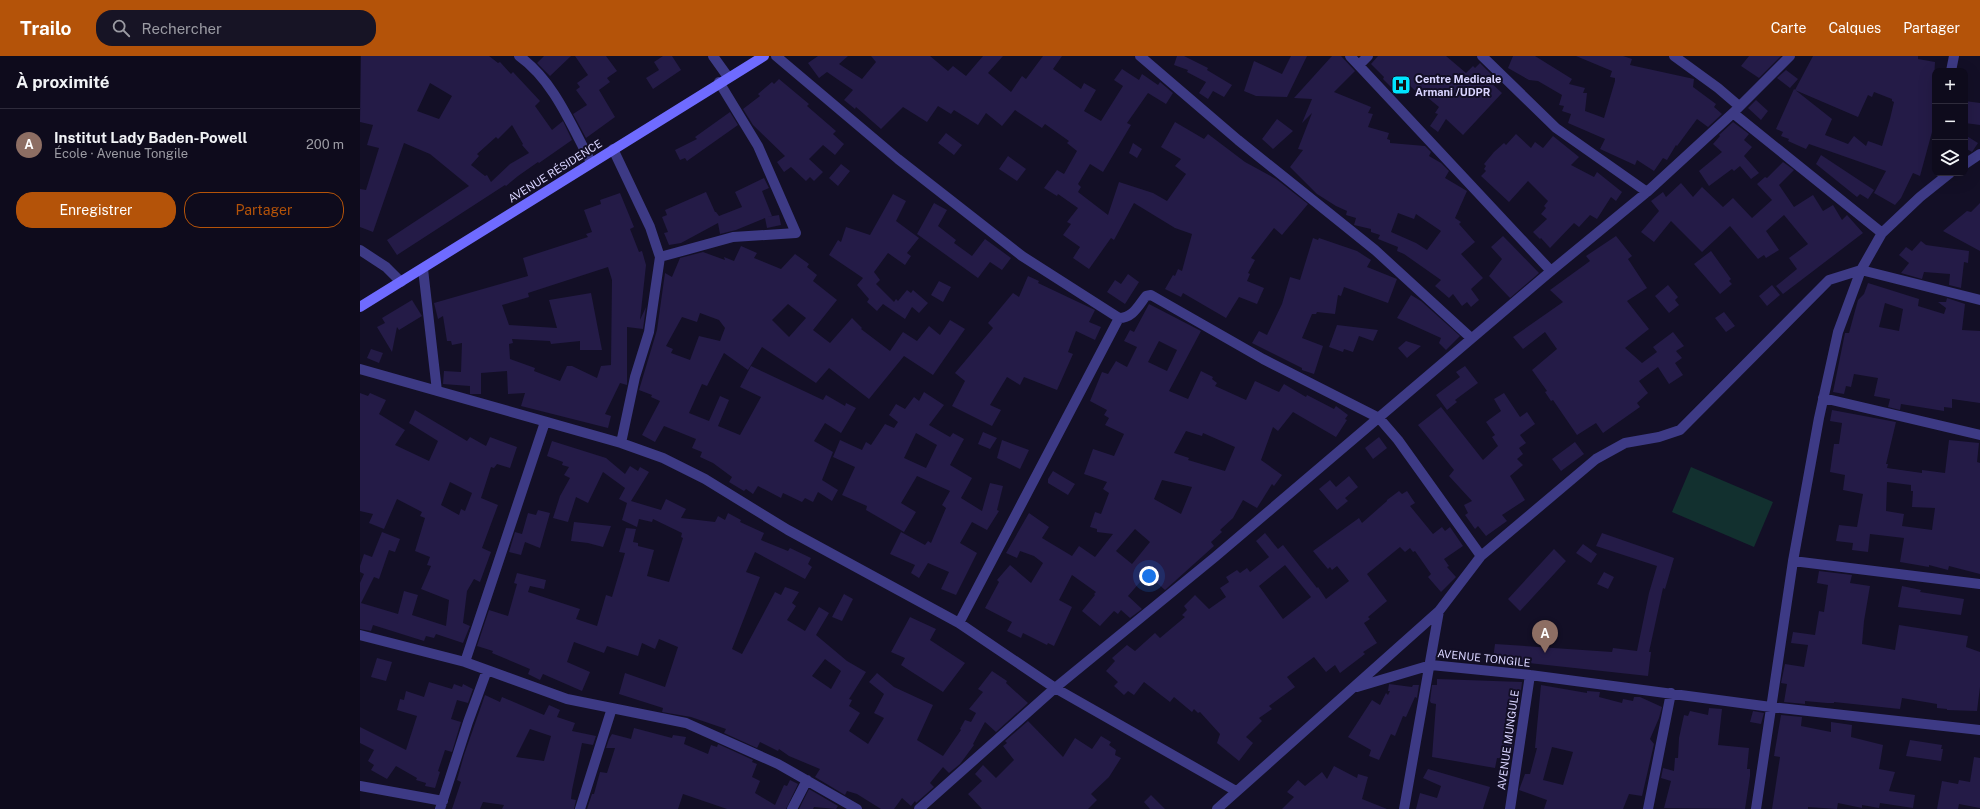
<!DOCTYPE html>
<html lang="fr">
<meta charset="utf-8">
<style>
body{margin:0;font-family:"Public Sans",sans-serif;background:#171425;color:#f1f3f6}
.controls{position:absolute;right:12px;top:12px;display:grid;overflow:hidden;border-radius:8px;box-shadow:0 4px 16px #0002}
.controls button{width:36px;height:36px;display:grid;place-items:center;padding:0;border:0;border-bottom:1px solid #2e2b3b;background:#0e0b1c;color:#f1f3f6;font:20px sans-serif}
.you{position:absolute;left:789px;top:520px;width:14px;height:14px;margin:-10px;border:3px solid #fff;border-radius:50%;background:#1a73e8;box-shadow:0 0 0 6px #1a73e833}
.badge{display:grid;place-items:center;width:26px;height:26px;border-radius:50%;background:#b45309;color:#fff;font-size:13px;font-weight:700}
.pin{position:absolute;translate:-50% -33px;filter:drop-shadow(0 1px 2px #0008)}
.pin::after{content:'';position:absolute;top:21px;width:14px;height:12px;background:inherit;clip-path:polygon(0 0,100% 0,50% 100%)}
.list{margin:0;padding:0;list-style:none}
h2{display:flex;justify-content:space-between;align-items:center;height:52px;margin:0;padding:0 16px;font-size:17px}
h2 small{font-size:13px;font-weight:400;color:#9b9ba3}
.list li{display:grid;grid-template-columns:26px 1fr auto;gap:12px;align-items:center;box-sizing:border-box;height:72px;padding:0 16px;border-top:1px solid #2e2b3b}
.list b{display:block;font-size:15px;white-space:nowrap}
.list p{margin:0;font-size:13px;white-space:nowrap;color:#9b9ba3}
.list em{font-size:13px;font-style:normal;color:#9b9ba3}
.actions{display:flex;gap:8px;padding:12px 16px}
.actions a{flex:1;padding:9px 0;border:1px solid #b45309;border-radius:16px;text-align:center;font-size:14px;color:#b45309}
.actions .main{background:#b45309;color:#fff}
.icon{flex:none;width:22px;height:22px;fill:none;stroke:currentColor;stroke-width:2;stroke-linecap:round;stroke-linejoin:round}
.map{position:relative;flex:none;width:1620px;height:753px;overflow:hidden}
header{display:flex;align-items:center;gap:24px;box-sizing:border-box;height:56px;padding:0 20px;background:#b45309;color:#fff}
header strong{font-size:19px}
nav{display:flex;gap:22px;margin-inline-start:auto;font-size:14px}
.search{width:280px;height:36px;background:#171425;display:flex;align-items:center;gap:10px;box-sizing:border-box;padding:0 14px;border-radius:16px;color:#9b9ba3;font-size:15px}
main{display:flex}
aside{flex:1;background:#0e0b1c}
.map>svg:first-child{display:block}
</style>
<header>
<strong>Trailo</strong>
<div class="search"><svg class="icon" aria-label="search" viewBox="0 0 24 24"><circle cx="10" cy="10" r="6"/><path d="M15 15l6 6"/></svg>Rechercher</div>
<nav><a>Carte</a><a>Calques</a><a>Partager</a></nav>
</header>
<main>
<aside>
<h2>À proximité<small></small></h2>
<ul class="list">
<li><span class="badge" style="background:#8d6e63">A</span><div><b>Institut Lady Baden-Powell</b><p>École · Avenue Tongile</p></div><em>200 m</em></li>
</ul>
<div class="actions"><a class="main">Enregistrer</a><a>Partager</a></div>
</aside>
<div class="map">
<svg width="1620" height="753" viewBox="0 0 1620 753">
<rect width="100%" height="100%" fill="#130f26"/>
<path fill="#12302f" d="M1331,411L1413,446L1394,491L1312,456Z"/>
<path fill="#241b47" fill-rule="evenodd" d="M1,0H129L138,7L140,6L151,18L153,16L180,45L175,50L192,74L203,65L212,84L179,107L178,106L158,120L146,130L145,129L37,199L27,184L109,130L70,98L44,87L13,176L0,171V133L6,134L19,92L7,89L13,69L0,66ZM70,27L92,40L79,63L57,55ZM152,69L163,88L162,89L169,97L150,108L131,126L127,119L125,120L111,109L119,100L117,98L136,81L138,83Z
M184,0H211L190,20L177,7Z
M215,0H246L257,15L247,22L250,26L239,34L255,61L226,82L213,58L227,49L216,34L220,31L217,27L228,19Z
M303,0H312L321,14L293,33L286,22L299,14L294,6Z
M458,0H488L479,8L502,23L516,6L511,0H570L588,15L593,10L606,20L623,0H643L628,17L651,36L662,20L666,23L683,0H702L693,13L721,33L724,27L736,34L724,55L741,65L763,30L754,24L762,13L779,24L782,18L798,29L800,26L813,37L806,48L788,37L767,67L771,69L743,116L730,108L718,128L721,131L718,136L748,159L759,126L793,137L807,145L826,118L815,110L821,103L801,91L815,66L844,83L848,78L885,106L916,123L948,148L922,179L914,172L891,202L895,204L888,217L890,218L887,225L904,232L897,248L879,241L866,262L823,237L821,241L805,233L813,219L815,220L818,213L822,215L832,178L815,172L774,147L754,184L751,182L729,213L713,202L720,191L703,179L711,168L707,166L718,152L698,138L697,140L684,132L697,114L704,118L717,95L707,87L709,85L685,68L682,72L655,54L642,70L626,57L618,69L594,54L591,58L578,50L567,66L543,51L521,73L496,51L495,53L484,44L493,34L467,16L459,22L448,7Z
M817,0H824L848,12L847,14L872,29L864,41L853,35L848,43L839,37L846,26L827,16L828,14L814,9Z
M931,0H947L927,41L896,40L884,35L894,5L922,18Z
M972,0H981L995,15L974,36L1011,51L1008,57L1013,58L1008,71L1029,77L1027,83L1030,84V87L1065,90L1071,96L1069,100L1081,107L1089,115L1085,122L1107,135L1095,162L1101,166L1099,168L1115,186L1101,198L1123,222L1111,233L1119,244L1111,251L1107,246L1102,250L1093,238L1089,242L1075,230L1081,224L1044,198L1037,195L1038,191L1018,183L1020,179L1011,176V173L994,169L996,162L986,159L987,155L976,150L957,138L930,111L943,94L938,93L952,57L942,67L952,43L934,42ZM1038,157L1054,163L1056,158L1081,175L1067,194L1056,187L1031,176Z
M1018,0H1086L1106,17L1113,10L1115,12L1120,7L1133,20L1128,24L1142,37L1103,79L1086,63L1078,76L1070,70L1078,58L1075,57L1079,51L1061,36L1059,38L1049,29L1041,38L1032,32L1023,23L1024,21L1011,8Z
M1153,0H1175L1212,23L1209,28L1225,32L1223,37H1227L1225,55L1244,62L1255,25V22L1250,21L1252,15L1216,0H1263L1272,3L1270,9L1334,23L1333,31L1356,48L1354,51L1362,58L1348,71L1337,63L1317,90L1316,89L1307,104L1303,102L1294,115L1277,104L1275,109L1240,93L1245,83L1208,67L1211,58L1202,55L1204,50L1199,49L1202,39L1178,25L1169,24L1148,12Z
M1389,0H1421L1399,22L1381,10Z
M1453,0H1558V3L1575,6L1572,59L1575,61L1574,76H1572L1560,120L1553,117L1541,142L1535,149L1514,137L1526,115L1449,88L1446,93L1428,85L1429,83L1421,80L1423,76L1416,73L1434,33L1472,63L1465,79L1488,88L1494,80L1506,90L1508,85L1522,90L1530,63L1534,46L1532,45V43L1514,36L1512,41L1508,39L1498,61L1435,34Z
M1426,14L1438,23L1430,32L1417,22Z
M419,23L449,48L447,50L476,75L473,78L484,88L475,99L463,89L449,103L463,116L454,125L450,121L446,125L431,111L424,116L417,106L425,100L393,69L383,53L400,40L398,38L412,26L414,28Z
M1396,44L1408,55L1401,64L1388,52Z
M1605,45L1620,47V69L1605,67Z
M370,56L378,69L327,105L325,102L320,104L315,94L337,83L335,81Z
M917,63L933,75L913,93L902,83Z
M1373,66L1389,78L1384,84L1392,91L1384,100L1399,117L1391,123L1380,110L1374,115L1372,113L1349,130L1339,115L1362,96L1353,88L1360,80L1359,79Z
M586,77L602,89L594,99L578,87Z
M1156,78L1171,92L1175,86L1183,92L1193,80L1219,101L1211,109L1234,121L1237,116L1262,136L1256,145L1251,141L1237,163L1230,159L1219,171L1214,167L1190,192L1181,182L1180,183L1173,176L1187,163L1181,158L1186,152L1184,150L1188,145L1168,125L1149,146L1121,120L1126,115L1124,113L1126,110L1124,108L1134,96L1144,87L1146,89Z
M1605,79L1618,87L1612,96L1605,92Z
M773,87L782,93L777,102L769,97Z
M1461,99L1514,134L1508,143L1500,138L1497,141L1456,108Z
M648,100L666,113L657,125L639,113Z
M1423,106L1434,114L1419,129L1434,151L1453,139L1463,155L1473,149L1482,164L1487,159L1503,177L1423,238L1416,230L1437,213L1429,202L1448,188L1424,159L1406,175L1419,194L1406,202L1404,199L1398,203L1370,170L1342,196L1311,165L1294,186L1281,176L1299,155L1291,145L1303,136L1306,141L1321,127L1333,141L1342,131L1363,151L1373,142L1392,162L1412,144L1397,128L1405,121L1407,122Z
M481,108L490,115L478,130L469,122Z
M404,122L409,132L402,135L412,160L407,161L419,159L421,169L407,172L405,162L376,174L360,178L358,167L321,187L309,189L304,177L308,176L302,161L307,159L305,154L346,136L355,156H356L359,160L382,151L375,136Z
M260,137L274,171L270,173L279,196L282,195L286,209L280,264L286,251L283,273L267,271V329L260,327L245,358L251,360L248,372L161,350L165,337L148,338L147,315L121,317V338H110V330L83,328L84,315L101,316L102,287L92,289L91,285H87L83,260L78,263L74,247L168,220L163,202L228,181L226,178L232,176L224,154L241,148L240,144ZM248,211L252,224L251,309L241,310L237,322L212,310H207L200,325L174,315L175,312L150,303L149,288L153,287L152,283L190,285L191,288L220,285V294H242L231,237L189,244L197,272L149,269L142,249L169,241L168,237Z
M533,138L546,145L536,165L559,182L547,197L551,200L545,209L528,197L514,216L520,224L516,228L534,246L536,243L538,245L547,234L551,237L553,234L568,247L559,257L552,251L545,263L523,248L517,255L507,246L509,243L497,229L503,222L469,199L478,184L481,186L486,171L510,179Z
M574,147L587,154L578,170L596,184L594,187L612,200L625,183L651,202L642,214L630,206L618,222L557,178Z
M1620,147V195L1583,175L1607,155L1611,156Z
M1143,180L1179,217L1150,242L1129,220L1142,203L1131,191Z
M1256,180L1272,200L1268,203L1287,232L1267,245L1289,273L1265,292L1282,307L1297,296L1293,291L1313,276L1324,290L1316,295L1322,302L1315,307L1323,319L1309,328L1298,311L1279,325L1288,337L1277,347L1280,351L1243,377L1236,367L1217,379L1193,344L1191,345L1185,336L1187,335L1172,314L1197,293L1185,276L1163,293L1153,281L1203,246L1190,234L1230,205L1226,200Z
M953,182L958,184L959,182L997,195L1011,204L1007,211L1037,223L1028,247L984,231L981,240L978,239L975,258L957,256L956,258H952L942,282L963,290L954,318L942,314V312L892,287L899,275L907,279L922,248L930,221L940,224Z
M1561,185L1566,189L1609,195L1608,207L1604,206L1601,232L1589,229L1590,218L1564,216L1562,223L1541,217L1549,207L1539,199L1546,191L1552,195Z
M381,190L397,197L394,202L421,213L435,198L449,208L447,211L457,219L453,225L477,244L453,274L470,287L492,262L502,272L501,273L530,295L543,276L557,285L569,270L580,279L590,264L605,273L573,319L544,300L509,343L469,312L456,327L402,291L388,314L364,297L347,330L342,328L329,357L349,365L360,340L369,344L358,370L380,379L401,341L380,331L391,310L463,344L466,339L485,350L486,347L496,352L481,377L465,367L454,385L473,396L462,424L478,434L472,445L458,436L453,446L445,442L442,446L423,437L421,442L398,430L393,438L386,433L384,435L369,426L372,421L353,407L340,401L342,396L332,392L336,383L304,370L295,386L282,379L300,345L291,341L292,339L279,334L297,274L305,217L312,221L320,202L343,196L365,204L364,201L374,205ZM428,248L446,262L429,281L412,264ZM340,257L359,264L365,272L360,285L339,280L330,304L311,297L313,293L306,290L322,261L337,266Z
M1351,195L1371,223L1369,225L1372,228L1360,238L1334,208Z
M768,218L779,226L765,248L747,236L755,224L761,228Z
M668,220L679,225L678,227L735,254L729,266L741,271L735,284L716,275L708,296L713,298L697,334L664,321L660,329L647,321L630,349L641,354L632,370L592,350L605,325L595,317L633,272L628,267L653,237L659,241Z
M579,225L591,231L583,246L571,239Z
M1508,227L1559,243L1558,250L1584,258L1586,252L1578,246H1586L1587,242L1605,248L1602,274L1620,275V347L1592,343V352L1584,351V355L1541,348L1540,354L1528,351L1530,343L1514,340L1518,322L1494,318L1491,331L1486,330L1484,338L1473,336L1485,277H1489L1498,244L1504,238ZM1525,247L1543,253L1539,275L1519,271Z
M1308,229L1318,241L1315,244L1319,249L1309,257L1295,240Z
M1412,229L1420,239L1407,250L1399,240Z
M1051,239L1061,245L1100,280L1086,294L1079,287L1081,282L1037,262Z
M52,244L62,260L39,274L37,271L32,296L17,271L25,267L22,262Z
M789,248L841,275L809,335L828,343L841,315L853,321L852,323L857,327L855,330L886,344L895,325L919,336L924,328L946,341L947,339L974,353L976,350L988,359L985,363L987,364L976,381L933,356L918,375L913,371L901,404L922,419L914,430L912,428L897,452L883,444L873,462L860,474L862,476L851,486L854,490L805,534L787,518L768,540L782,553L770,562L761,554L758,558L754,555L740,570L722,555L735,539L734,538L736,536L712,519L699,544L712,551L694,590L688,587L687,589L663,577L661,582L647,575L652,566L625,552L639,526L637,524L650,509L671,527L683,507L674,500L660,495L657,502L646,497L669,457L689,471L682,482L712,500L719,490L735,501L753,478L737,476V473L730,471L735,456L741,458L749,437L743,433L747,426L724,418L733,393L754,400L764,378L745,369L749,362L744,359L747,354L730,345L742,316L748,318L756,305L767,311L777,291L764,285L770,274L774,276ZM799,285L817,294L807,315L788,306ZM826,375L842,380L843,377L875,391L865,415L828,404L829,402L814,397ZM802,424L832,431L821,458L794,443ZM775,473L790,486L772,508L756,495Z
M1364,256L1375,270L1366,276L1355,262Z
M977,269L1002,272L1018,274L1013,285L999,280L993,296L984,293L983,296L969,291Z
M1046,285L1061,290L1047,302L1038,292Z
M11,293L23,297L19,307L7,302Z
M1105,310L1118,327L1095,344L1097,346L1087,354L1076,339L1100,321L1096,316Z
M564,336L584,349L569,369L590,381L593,377L604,383L590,409L612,422L601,442L622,455L630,427L643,430L637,454L639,455L627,474L612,466L600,487L617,497L596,539L581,533L589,516L568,507L559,522L551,517L555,509L530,498L541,476L565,489L568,485L571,487L586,452L582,449L590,435L557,420L541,447L556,456L544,476L506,454L507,450L482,439L495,411L473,401L480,384L502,394L506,386L511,389L525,368L534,372L538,366L529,359L536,348L545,353L554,341L559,345ZM556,377L577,389L566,412L544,402Z
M0,337L8,340L10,337L26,344L19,358L45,374L35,389L69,405L78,385L49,367L55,354L107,385L110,381L126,390L130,381L157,391L150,412L137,408L134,412L131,411L121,442L138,449L122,492L131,496L120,526L114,523L107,535L103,567L110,570L103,587L76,578L74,582L66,580L64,585L13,569L11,575L0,573V527L4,518L0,516V510L4,498L12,501L22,476L40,483L35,496L29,494L19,523L14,521L1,547L38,558L44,535L58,539L52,559L86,570L89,544L61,533L71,510L67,509L70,501L55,495L65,462L60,460L62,456L37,443L24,473L9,467L13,458L0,455ZM90,426L112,437L105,455L101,453L99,459L81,449Z
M1144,337L1160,361L1167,356L1175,368L1160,379L1166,387L1159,392L1163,398L1157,403L1163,409L1150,420L1165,444L1142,459L1147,465L1126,480L1118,470L1115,473L1105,459L1108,457L1104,449L1112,445L1089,420L1094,414L1058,369L1081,351L1123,404L1138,390L1132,381L1135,379L1126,366L1141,355L1134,343Z
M1472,354L1536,366L1526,408H1528L1527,412L1562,417V414L1585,417L1589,384L1619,387L1617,406L1620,407V518L1589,510L1588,514L1569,509V511L1540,506L1544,482L1510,478L1508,496L1492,494L1493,487L1476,485L1479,469L1497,471L1503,438L1483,434L1485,419L1470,416L1474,388H1479L1482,367L1470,365ZM1527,426L1551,429V435H1553L1552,451L1575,452L1572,474L1542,470L1544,458L1526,455Z
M623,376L637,382L630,393L618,388Z
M1019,381L1027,392L1013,403L1005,392Z
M642,384L669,394L660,413L637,402Z
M192,385L246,402L265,418L270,410L278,415L280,411L289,416L271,445L301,454L306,443L326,453L321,462L355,466L358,460L365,464L368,457L381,464L380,466L404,477L401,484L428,495L430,492L451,502L448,508L452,511L445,523L395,496L386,516L400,521L372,593L382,598L415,536L421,539L425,531L439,536L432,547L436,550L427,564L445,575L459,551L469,557L456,579L487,605L506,616L489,643L492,644L489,650L500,657L489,675L508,688L524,662L514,657L524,638L509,626L517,617L534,631L573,649L557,684L583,700L601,674L600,673L605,664L611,666L616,657L609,653L623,636L618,633L632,615L647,625L646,627L668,647L636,676L625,666L613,688L614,689L600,708L589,717L583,711L570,727L574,731L556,747L555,745L551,750L542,742L534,753H521L497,738L487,735L485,739L455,721L460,713L429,700L419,693L418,695L400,686L397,692L364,677L366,673L331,661L302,656L303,652L259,638L265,617L305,631L318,591L299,583L295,593L282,587L278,600L247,590L244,597L214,586L207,606L230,616L222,635L183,618L180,624L168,618L170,613L132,597L133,595L117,590L129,554L148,560L157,528L154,527L157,517L186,524L184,533L170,530L168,536L220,553L216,563L237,570L246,539L252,541L265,497L259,496L266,472L276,473L273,486L278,487V490L294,494L287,520L309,526L323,482L321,481L322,477L293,463L292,466L279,463L277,471L262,464L267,447L259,443L265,432L243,416L228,447L216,441L208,466L193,462L200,440L210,422L204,419L209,411L202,409L203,406L187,400ZM465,603L481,615L471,633L452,620Z
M1215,386L1224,398L1201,415L1192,403Z
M693,415L715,428L708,439L688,427V423Z
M989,420L998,431L985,442L988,445L977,454L959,433L970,424L976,431Z
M1039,435L1042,438L1047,435L1055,447L1050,450L1073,478L1082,471L1085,475L1090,471L1103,490L1084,503L1089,510L1087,511L1096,521L1081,536L1068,521L1071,518L1055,495L1053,496L1050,492L1045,496L1040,491L1007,518L1027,545L1008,561L1010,563L1004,567L1017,587L1003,596L1005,598L980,617L975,609L966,616L954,601L927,621L935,631L909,650L912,653L899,662L902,665L886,681L893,687L879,705L857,687L860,678L840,656L838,657L834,653L832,656L814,641L810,646L784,626L774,639L768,635L764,639L754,630L758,626L746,615L755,605L752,602L767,589L775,595L795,577L800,582L825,561L822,559L827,554L824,550L835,539L849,553L866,541L860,532L869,526L866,521L877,514L880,517L887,512L890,516L909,501L896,485L905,477L918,493L923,489L957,532L958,531L966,543L989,525L977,510L972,514L970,511L968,513L953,495L999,462L1002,467L1027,445V444ZM925,509L951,541L923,563L899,530Z
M178,454L190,457L180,492L165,486L161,499L149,496L155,476L162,478L168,457L176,459Z
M214,466L251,470L243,491L228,487L211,485Z
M1242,477L1314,502L1305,533L1303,532L1289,596H1291L1288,620L1133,603L1135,588L1252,596L1253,592L1277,595L1289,537L1297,510L1236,490Z
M1223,488L1237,498L1231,507L1216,497Z
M1194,493L1206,505L1160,555L1148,543Z
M1459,515L1492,519L1490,527L1510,530L1504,565L1502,588L1535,594L1539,569L1608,580L1606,591L1620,596V631L1617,655L1587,654V653L1577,652V648L1542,642L1540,653L1474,646V647H1467L1445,645V648L1424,646L1427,628L1421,627L1425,608L1444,611L1448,589L1431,587L1433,576L1455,579L1459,555L1464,556L1468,529L1457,527Z
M1244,516L1254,521L1248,533L1237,528Z
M1542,530L1561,534L1560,536L1604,543L1601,559L1538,551Z
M484,538L493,543L482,565L472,561Z
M550,561L576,573L570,584L605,607L583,636L541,609L545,602L531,596Z
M17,602L32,606L26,625L11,621Z
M1077,623L1162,626L1159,652L1147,651L1144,681L1154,684L1152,694L1146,693V703L1137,702L1135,712L1072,701L1076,648L1071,647L1070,645L1072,629H1077Z
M69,626L92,633L94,628L102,631L103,628L113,633L108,647L97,644L91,663L101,666L92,696L85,694L78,715L80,716L75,732L65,730L66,727L56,724L57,722L36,710L27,723L11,714L14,709L8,705L14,694L0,687V671L46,694L57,660L37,654L40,643L44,644L46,635L64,641Z
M1029,628L1052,631L1053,629H1059L1057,642L1055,641L1046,661L1043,660L1035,680L1031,678L1019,704L1009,700L1011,694L988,681L1012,644L1020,649L1026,637L1028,639L1030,635H1028Z
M1181,629L1227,637V635L1240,636L1239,641L1262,647L1263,643L1273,645L1274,641H1280L1302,651L1299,662L1290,683L1294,688L1282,740L1269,738L1263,753H1184L1187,744L1159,734L1165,718H1170L1177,692H1175ZM1192,691L1213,696L1203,729L1183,724Z
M125,639L140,646L142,641L184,659L189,649L200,654L197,661L215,667L212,675L236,680L233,689L222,687L212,734L211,743L216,744L214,753H142L144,749L123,746L120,753H92L101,726L97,724L104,699ZM170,673L191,680L184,705L156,701Z
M1349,652L1362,653L1358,689L1389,692L1387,713H1390V720L1385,753L1304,752L1311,725L1301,722L1303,712L1314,715L1315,702H1318L1319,682L1324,659L1328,660L1330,655L1348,659Z
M1393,655L1404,657L1401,668L1390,666Z
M1421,659L1442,661L1441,670L1471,676V666L1492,669L1491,681L1523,689L1519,713L1535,716L1529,735L1555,739L1553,752L1520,747L1519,752L1502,749V752L1478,747L1477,753L1448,751V753H1412L1420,701L1414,700Z
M668,665L703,701L715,682L732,693L741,680L751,686L749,689L756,694L755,699L761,702L749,721L731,738L737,744L728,753H622L608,738L622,725L615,718L623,709L636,722L654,704L643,690L647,687L645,685Z
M274,672L312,682L313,679L326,681L324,688L348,698L351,689L357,691L358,688L393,704L392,706L397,708L392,721L400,725L395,737L415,749L424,729L427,730L430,724L438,728L426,753H367L323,738L318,753H227L232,738H234L240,716L247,717L255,692H246L249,683L252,678L271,683Z
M1550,684L1582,689L1581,693H1583L1581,705L1546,700Z
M1614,701L1620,702V752L1599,748L1598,753H1577L1582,725L1598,728L1599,724L1610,726Z
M974,710L997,722L998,718L1008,721L1002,743L1027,753H922L934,741L927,736L938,724L945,730L962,716L967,723Z
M1068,713L1130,731L1123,753H1056L1060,737L1077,742L1081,730L1063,722Z
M449,733L478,750L476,753L454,751L453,753H439Z
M791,739L805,753H790L784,746Z"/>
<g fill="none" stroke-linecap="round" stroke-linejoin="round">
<path stroke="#3d3a85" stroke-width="10" d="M159,0C194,25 211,69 231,106
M353,0L368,21
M416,0L538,103L662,200L759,262C773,262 778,250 786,240L791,239L903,303L1019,362L1038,384L1121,500
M780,0L878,84L1015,194L1111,282
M990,0L1191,215
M1122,0L1196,72L1287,136
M1314,0L1358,32L1379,50
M999,9L1008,0
M1591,15L1594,0
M1373,57L1522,177
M253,93L290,171L300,201L289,276L275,321L261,387
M1605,108L1620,98
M0,194L26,211L41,226
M300,201L373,181L436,177L398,90L359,26
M63,213L77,335
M0,313L261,387L303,402L345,423L428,474L599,567L695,632L876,735
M1463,342L1620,379
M1433,505L1620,528
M599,567L759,262
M0,579L105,606L207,643L326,667L418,708L497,753
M105,606L185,366
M997,631L1071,609L1170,619L1411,651L1620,674
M0,730L83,745
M80,753L108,666L127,614
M220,753L252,652
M432,753L447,724
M559,753L695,632L855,501L1191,215L1287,136L1373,57L1430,0
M857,753L1079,555L1121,500L1236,403L1265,387L1299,381L1320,374L1469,224L1501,214L1522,177L1560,141L1590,117
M1044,753L1079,555
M1150,753L1170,619
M1288,753L1311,637
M1396,753L1433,505L1459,362L1478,276L1501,214L1620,244"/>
<path stroke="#6f6bff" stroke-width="10" d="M0,251L404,0"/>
</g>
<defs>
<symbol id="hospital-square" viewBox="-11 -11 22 22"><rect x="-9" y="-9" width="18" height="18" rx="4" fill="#00e5ff" stroke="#130f26"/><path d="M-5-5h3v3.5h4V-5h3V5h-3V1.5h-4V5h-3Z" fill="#111"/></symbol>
</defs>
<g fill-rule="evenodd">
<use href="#hospital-square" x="1030" y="18" width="22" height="22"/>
</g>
<g text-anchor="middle" stroke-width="4" stroke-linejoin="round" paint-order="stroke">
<g font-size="11" font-weight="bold" fill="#d9d4ff" stroke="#130f26" text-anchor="start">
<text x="1055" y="27">Centre Medicale<tspan x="1055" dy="13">Armani /UDPR</tspan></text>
</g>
<g font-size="11" fill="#d9d4ff" stroke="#130f26">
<text transform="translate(195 115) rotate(-32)" y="4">AVENUE RÉSIDENCE</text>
<text transform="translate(1124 602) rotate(6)" y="4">AVENUE TONGILE</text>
<text transform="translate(1148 684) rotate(-82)" y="4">AVENUE MUNGULE</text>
</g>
</g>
</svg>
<div class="controls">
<button>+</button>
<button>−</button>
<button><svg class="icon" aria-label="layers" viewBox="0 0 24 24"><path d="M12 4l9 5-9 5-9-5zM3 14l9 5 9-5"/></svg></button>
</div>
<div class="you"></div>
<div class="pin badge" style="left:1185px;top:597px;background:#8d6e63">A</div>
</div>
</main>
